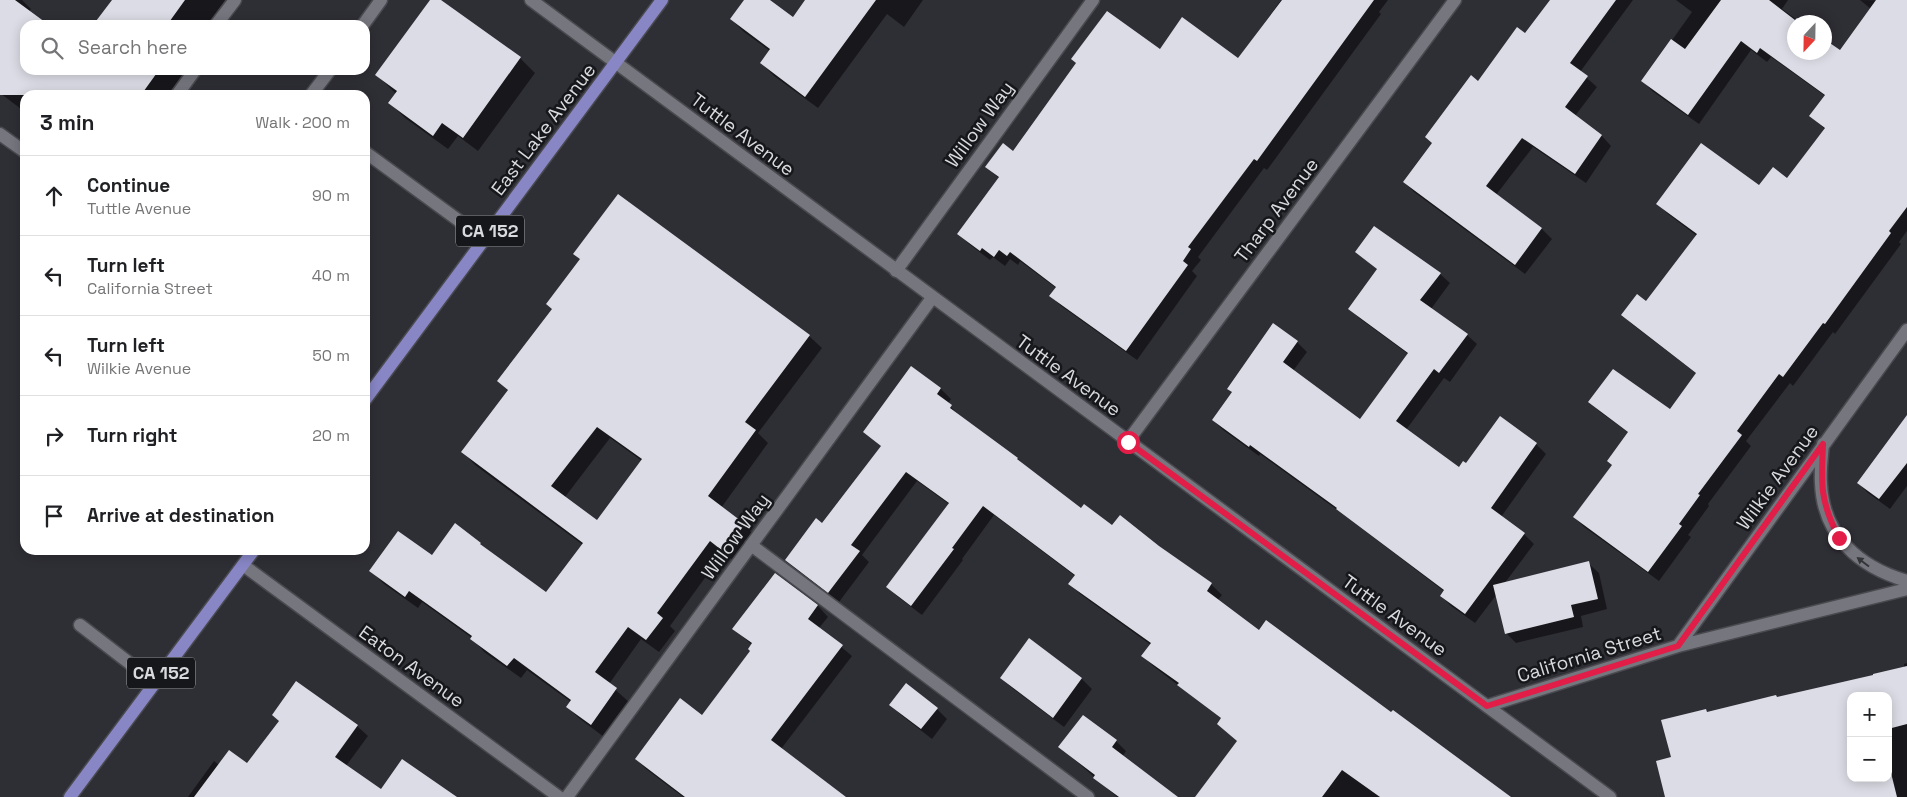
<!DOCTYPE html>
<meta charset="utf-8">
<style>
body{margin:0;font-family:"Space Grotesk",sans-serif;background:#f2f2f2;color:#202124}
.controls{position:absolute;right:15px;bottom:15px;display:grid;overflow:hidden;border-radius:10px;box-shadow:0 2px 12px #0003}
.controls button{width:45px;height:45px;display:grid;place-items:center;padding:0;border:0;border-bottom:1px solid #e0e0e0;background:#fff;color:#202124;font:25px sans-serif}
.compass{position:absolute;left:1787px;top:15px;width:45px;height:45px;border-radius:50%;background:#fff;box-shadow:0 2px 12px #0003;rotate:202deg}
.stop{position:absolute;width:15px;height:15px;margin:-11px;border:4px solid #e11d48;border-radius:50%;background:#fff}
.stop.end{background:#e11d48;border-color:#fff;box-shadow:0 1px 5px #0008}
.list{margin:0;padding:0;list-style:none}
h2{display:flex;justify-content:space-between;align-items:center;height:65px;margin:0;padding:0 20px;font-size:21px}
h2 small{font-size:16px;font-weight:400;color:#757577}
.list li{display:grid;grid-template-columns:32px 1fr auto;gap:15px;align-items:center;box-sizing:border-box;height:80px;padding:0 20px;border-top:1px solid #e0e0e0}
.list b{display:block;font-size:19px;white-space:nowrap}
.list p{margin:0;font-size:16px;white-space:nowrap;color:#757577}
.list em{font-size:16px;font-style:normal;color:#757577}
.icon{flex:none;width:28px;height:28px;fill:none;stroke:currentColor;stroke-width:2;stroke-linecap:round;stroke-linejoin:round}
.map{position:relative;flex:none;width:1907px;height:797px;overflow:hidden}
.search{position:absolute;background:#fff;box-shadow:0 2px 12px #0003;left:20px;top:20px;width:350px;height:55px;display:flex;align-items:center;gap:12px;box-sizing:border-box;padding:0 18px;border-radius:15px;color:#757577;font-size:19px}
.panel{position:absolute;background:#fff;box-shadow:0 2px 12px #0003;left:20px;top:90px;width:350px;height:465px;border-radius:15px}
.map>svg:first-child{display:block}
</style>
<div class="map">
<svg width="1907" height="797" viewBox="0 0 1907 797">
<rect width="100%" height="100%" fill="#2e2e35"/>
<path fill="#0007" fill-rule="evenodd" d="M0,0H22L31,9L29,12L47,25H25V70H198L180,95H25V112L0,93Z
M113,0H225L207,25H95Z
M431,0H439L520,58L535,73L478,151L458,136L448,149L405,118L390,103L396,94L377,75Z
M746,0H768L793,18L806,0H923L904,27L887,14L818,108L774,76L761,63L770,51L744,32L731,19Z
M1281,0H1388L1379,12L1381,14L1267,170L1264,168L1198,257L1201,260L1192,271L1197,276L1137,360L1061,306L1051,296L1056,288L1020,261L1018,265L1010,259L1005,266L993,257L990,260L969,244L959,234L1000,179L986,167L1013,152L1160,51L1238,60Z
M1551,0H1633L1580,72L1597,87L1575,116L1602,136L1611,146L1586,183L1533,147L1496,195L1542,229L1552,239L1525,274L1414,192L1404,182L1478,82L1525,35Z
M1676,0H1788L1782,9L1800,22H1794V52H1840L1871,9L1860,0L1907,1V231L1899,242L1901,244L1835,334L1833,332L1793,386L1790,383L1746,441L1751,446L1708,504L1709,506L1688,535L1691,537L1659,581L1584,527L1574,517L1613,465L1629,433L1600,412L1590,402L1670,410L1697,374L1633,325L1623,315L1646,303L1697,236L1668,214L1658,204L1759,187L1787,180L1826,130L1810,116L1825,96L1771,57L1767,62L1751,50L1699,124L1652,91L1643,81L1692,12Z
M1356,252L1440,274L1450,283L1431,309L1467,335L1477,344L1450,382L1444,378L1406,430L1460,468L1466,465L1500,418L1536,444L1546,454L1501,517L1524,534L1534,544L1504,584L1588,563L1599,573L1607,609L1581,616L1583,627L1516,643L1506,633L1497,594L1475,623L1451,606L1441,596L1445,592L1340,512L1260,454L1259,456L1223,430L1213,420L1233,393L1229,389L1297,342L1307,352L1293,371L1360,421L1408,354L1359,318L1350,308L1378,270Z
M809,336L822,348L758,433L768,443L721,508L744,525L756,537L737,563L723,553L670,626L675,631L659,652L641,639L609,684L629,702L604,737L580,719L567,707L571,702L527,670L521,678L484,652L472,638L422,602L418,608L384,584L371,571L480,544L489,553L547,594L583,545L475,465L463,452L508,391L499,381ZM610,438L642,461L597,522L565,497Z
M912,368L941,389L951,399L948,404L961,417L1018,459L1028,469L1082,510L1113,527L1158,547L1211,584L1222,595L1217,601L1259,631L1391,714L1510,797H1197L1238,742L1218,724L1222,719L1153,666L1143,656L1151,645L1080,594L1070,583L1075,576L994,515L962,559L963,560L922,615L898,597L888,587L950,505L917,481L862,555L869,562L839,602L797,570L786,560L822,524L882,447L865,432Z
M1907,417V486L1890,509L1868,493L1858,483Z
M775,575L818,606L828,617L819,628L852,656L781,749L835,797H683L646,769L636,759L702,717L752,651V645L734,629Z
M1029,640L1082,679L1092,689L1064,727L1012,688L1001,678Z
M1907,663V797H1675L1672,758L1708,713L1776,696L1778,698L1904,668V664ZM1851,696H1888V778H1851Z
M891,705L937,709L947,719L932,739L901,715Z
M357,726L368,736L346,766L381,791L455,797H188L214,761L219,765H248Z
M1116,741L1126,751L1122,757L1176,797H1117L1060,747Z"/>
<path fill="#dbdce5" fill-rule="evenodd" d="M0,0H15L49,25H25V70H159L141,95H0Z
M112,0H185L167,25H93Z
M430,0H441L521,57L463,138L442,123L433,136L388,103L397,91L375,75Z
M744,0H770L793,17L805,0H876L805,97L760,63L770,49L730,19Z
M1282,0H1374L1257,161L1254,159L1188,247L1191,249L1183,261L1188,265L1126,351L1049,296L1056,287L1010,252L1007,256L999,250L994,257L982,248L980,251L957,234L999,177L985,167L1003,143L1013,151L1076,63L1071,59L1107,11L1160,49L1182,17L1238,58Z
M1550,0H1616L1570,63L1588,76L1565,107L1602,135L1575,174L1522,138L1486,186L1542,228L1515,265L1403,182L1432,143L1425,137L1471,75L1478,81L1517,27L1525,33Z
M1721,0H1769L1795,20L1797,18L1802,22H1794V52H1824V39L1840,50L1876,0H1907V207L1889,231L1891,233L1825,324L1823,323L1783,377L1779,374L1737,431L1742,435L1698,494L1700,495L1679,524L1682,526L1648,572L1573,517L1612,465L1607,461L1628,432L1588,402L1613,369L1670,409L1696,373L1621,315L1637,294L1646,301L1697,234L1656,204L1701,143L1759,185L1773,167L1787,178L1825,128L1809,116L1825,95L1760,48L1757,53L1741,41L1688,115L1641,81L1671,39L1685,49Z
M618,194L810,335L745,422L756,430L708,496L745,524L724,552L710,541L657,613L663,618L646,640L628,627L595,672L617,688L591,725L566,707L571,700L514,658L507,666L470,639L472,636L409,591L405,597L369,571L398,531L432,555L455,523L481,543L480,544L546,592L583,543L461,452L508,390L497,381L552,309L546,304L580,259L573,254ZM597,427L642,459L597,520L551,486Z
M1374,226L1441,273L1420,300L1468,334L1439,373L1434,369L1396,421L1459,467L1463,461L1466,463L1500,416L1537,443L1491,508L1525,533L1465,614L1440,596L1444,590L1336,509L1337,508L1250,445L1249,447L1212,420L1232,392L1227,389L1273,323L1298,341L1283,362L1360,419L1408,353L1348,309L1377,269L1355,252Z
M911,366L941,388L937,394L952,405L950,408L1018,458L1017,459L1081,508L1084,504L1112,525L1120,515L1159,546L1212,583L1207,591L1259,630L1266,620L1391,712L1393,710L1511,797H1380L1342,770L1322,797H1195L1237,741L1217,724L1221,718L1177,685L1179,683L1141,656L1151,643L1068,584L1075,575L983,506L952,548L954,549L911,606L886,587L949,503L906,472L851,545L860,551L828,593L785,560L816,518L822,523L881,446L863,432Z
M1907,415V463L1879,499L1857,483Z
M1589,561L1598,599L1571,605L1574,617L1505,634L1493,585Z
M775,573L818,605L808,619L843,645L771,740L846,797H685L635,759L680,698L702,715L750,651L748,649L752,643L732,629Z
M1029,638L1082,678L1053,718L1000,678Z
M1907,666V724L1888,729V696H1851V778H1888V761L1897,797H1665L1656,761L1671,757L1661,720L1706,709L1707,712L1776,695L1777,697L1873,675V674Z
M296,681L358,725L335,757L381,789L402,759L457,797H194L229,750L247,763L279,721L272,715Z
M906,683L938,708L921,729L889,705Z
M1083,715L1117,740L1112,747L1178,797H1119L1093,778L1095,775L1058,747Z"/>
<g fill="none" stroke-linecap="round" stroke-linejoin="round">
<defs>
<path id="service" d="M216,25L235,0
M363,25L381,0
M177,95L195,70
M311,95L330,70
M0,134L25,152
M365,152L484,239
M896,271L1093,0
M751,545L1088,797
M80,625L154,682
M567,797L932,298"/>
<path id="minor" d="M1128,441L1455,0
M1823,444C1822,457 1820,470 1821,483C1823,536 1859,567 1907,581
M243,565L559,797
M1678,646L1907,330
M1487,706L1678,646L1907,589"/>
<path id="tertiary" d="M531,0L1610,797"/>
<path id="primary" d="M365,400L662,0
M70,797L254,550"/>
</defs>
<use href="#service" stroke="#49494f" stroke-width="15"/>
<use href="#minor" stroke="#49494f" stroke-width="15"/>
<use href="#tertiary" stroke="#49494f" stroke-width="15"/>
<use href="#primary" stroke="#49494f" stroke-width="15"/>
<use href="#service" stroke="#76767f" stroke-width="12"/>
<use href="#minor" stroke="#76767f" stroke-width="12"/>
<use href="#tertiary" stroke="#76767f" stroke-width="12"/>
<use href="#primary" stroke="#8886c5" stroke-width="12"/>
</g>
<defs><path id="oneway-solid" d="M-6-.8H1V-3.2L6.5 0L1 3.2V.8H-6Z" transform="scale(1.25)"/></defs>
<use fill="#333438" href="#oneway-solid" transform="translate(1863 562) rotate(-143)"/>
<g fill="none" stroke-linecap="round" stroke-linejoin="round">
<path stroke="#e11d48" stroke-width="6" d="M1128,442L1487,706L1678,646L1823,444C1821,485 1820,501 1839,538"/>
</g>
<g text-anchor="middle" stroke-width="5" stroke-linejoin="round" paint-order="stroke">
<g fill="#16171a" stroke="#9ea0a3" stroke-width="1">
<rect x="456" y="215.5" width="68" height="31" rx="4"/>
<rect x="127" y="657.5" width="68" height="31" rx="4"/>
</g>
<g font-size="18" font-weight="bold" fill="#d9dade">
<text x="490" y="237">CA 152</text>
<text x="161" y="679">CA 152</text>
</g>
<g font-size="19" fill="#d9dade" stroke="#16171a">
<text transform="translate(979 124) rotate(-54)" y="7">Willow Way</text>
<text transform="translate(543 129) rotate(-53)" y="7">East Lake Avenue</text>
<text transform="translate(743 134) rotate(37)" y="7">Tuttle Avenue</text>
<text transform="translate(1276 210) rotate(-53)" y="7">Tharp Avenue</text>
<text transform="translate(1069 375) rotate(36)" y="7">Tuttle Avenue</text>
<text transform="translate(1777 477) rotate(-54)" y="7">Wilkie Avenue</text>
<text transform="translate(735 536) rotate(-54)" y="7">Willow Way</text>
<text transform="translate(1395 615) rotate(36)" y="7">Tuttle Avenue</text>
<text transform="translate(1589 654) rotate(-17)" y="7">California Street</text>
<text transform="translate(412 666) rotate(36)" y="7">Eaton Avenue</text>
</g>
</g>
</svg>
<div class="controls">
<button>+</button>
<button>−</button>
</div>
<svg class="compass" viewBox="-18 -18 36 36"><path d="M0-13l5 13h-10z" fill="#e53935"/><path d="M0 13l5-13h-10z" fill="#757577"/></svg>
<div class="stop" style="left:1128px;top:442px"></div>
<div class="stop end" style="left:1839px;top:538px"></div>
<div class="search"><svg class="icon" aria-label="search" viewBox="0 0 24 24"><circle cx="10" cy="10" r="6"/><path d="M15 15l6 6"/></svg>Search here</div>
<section class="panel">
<h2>3 min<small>Walk · 200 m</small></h2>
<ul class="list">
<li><svg class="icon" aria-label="ahead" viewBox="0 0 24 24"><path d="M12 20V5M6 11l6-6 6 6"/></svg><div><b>Continue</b><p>Tuttle Avenue</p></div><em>90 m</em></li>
<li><svg class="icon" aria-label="left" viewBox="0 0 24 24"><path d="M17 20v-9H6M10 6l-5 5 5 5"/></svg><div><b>Turn left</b><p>California Street</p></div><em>40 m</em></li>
<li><svg class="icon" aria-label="left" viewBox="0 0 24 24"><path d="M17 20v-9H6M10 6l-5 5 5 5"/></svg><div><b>Turn left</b><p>Wilkie Avenue</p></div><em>50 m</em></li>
<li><svg class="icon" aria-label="right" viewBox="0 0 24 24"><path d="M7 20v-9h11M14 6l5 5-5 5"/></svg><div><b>Turn right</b></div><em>20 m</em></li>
<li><svg class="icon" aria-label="arrive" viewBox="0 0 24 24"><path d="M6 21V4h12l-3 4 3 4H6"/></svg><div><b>Arrive at destination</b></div></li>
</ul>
</section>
</div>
